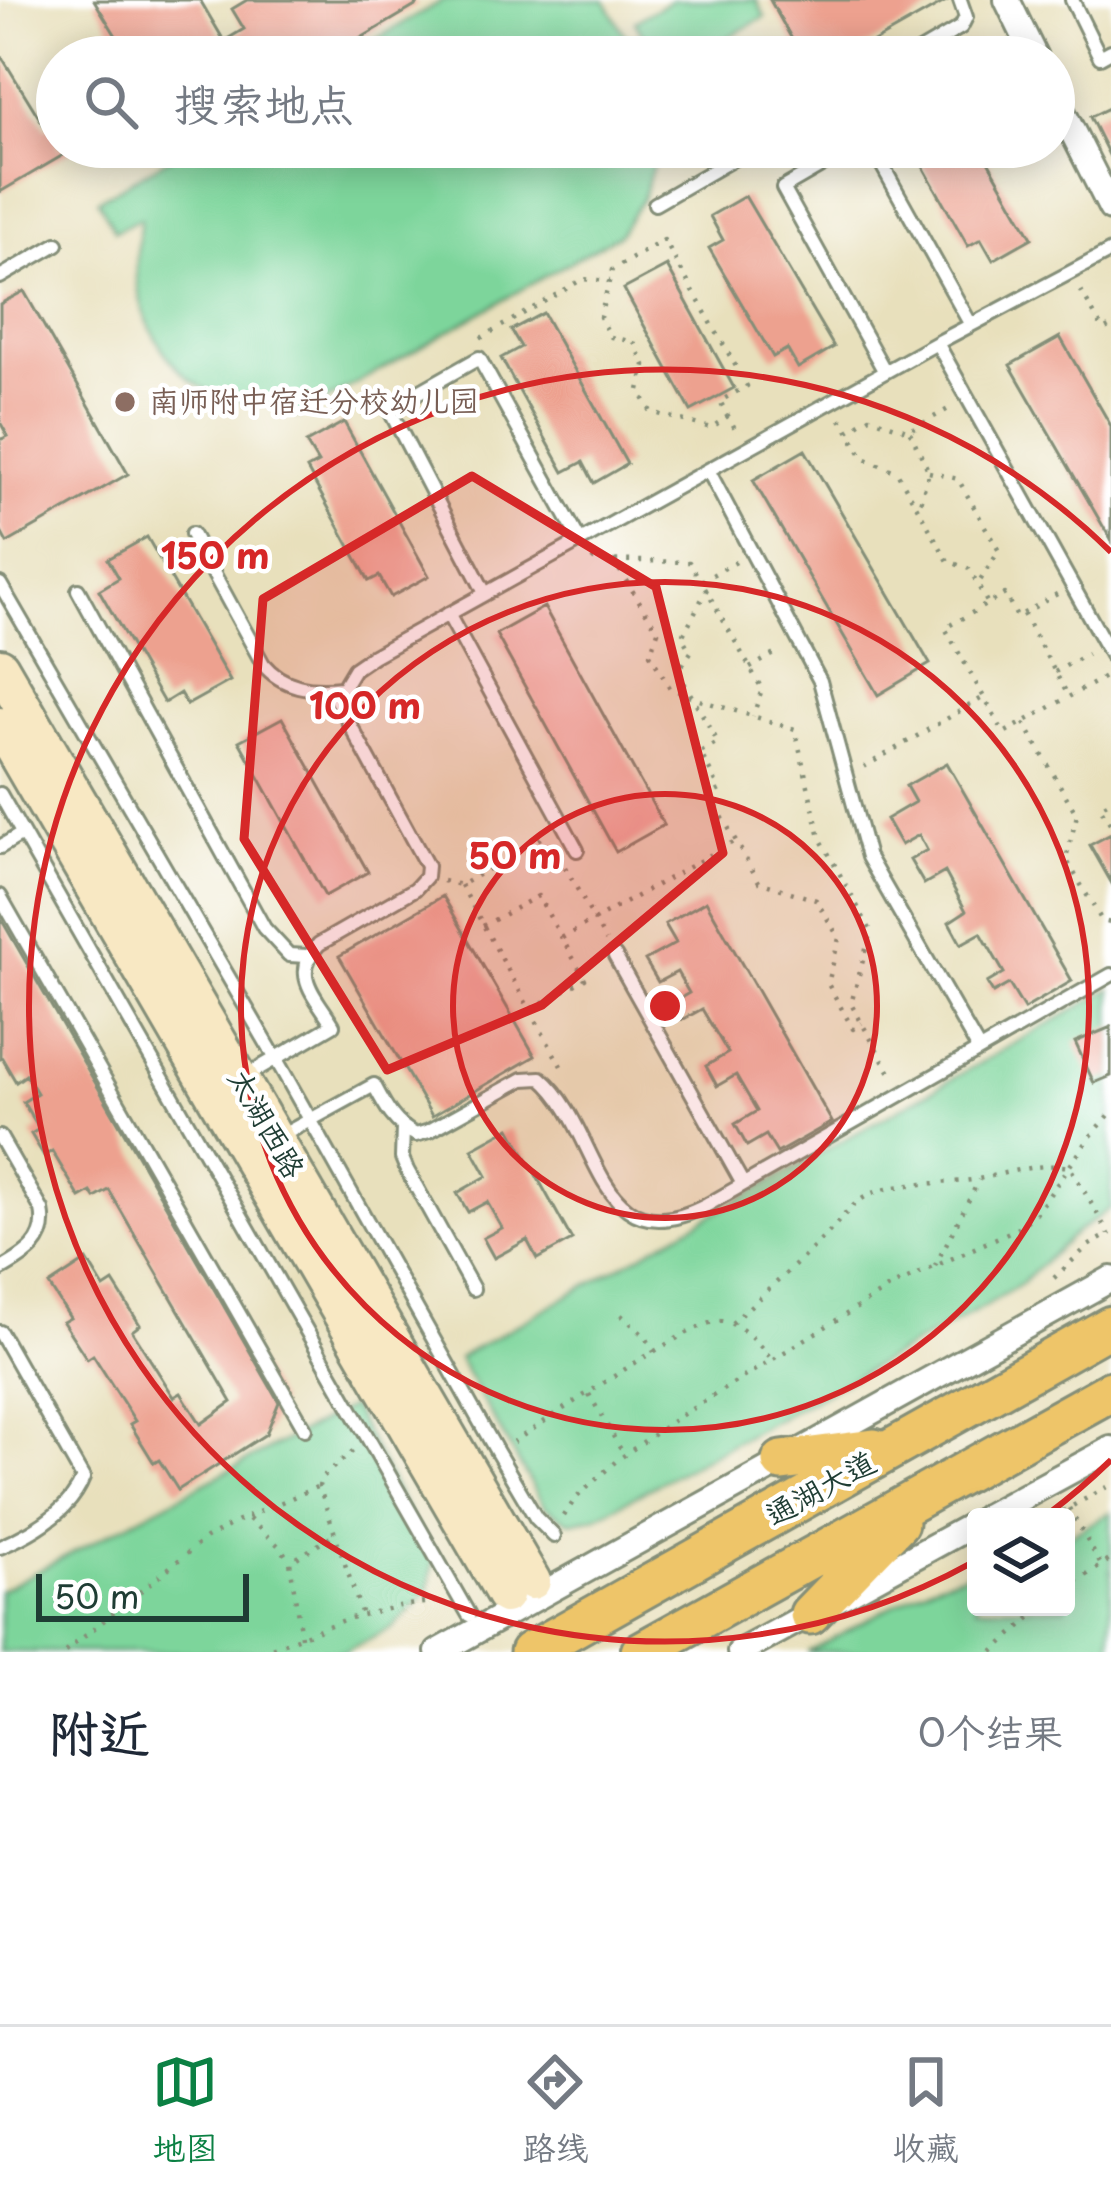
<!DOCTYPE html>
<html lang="zh">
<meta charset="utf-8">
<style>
body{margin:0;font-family:"Playpen Sans","LXGW WenKai TC",sans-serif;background:#f2f2f3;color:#1f2937}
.controls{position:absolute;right:36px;bottom:36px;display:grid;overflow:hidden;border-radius:12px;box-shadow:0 6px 30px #0003}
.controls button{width:108px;height:108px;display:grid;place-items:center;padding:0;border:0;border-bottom:3px solid #e0e1e3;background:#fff;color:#1f2937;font:60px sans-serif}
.scale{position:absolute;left:36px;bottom:30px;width:213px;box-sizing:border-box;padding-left:12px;border:6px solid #1f3d34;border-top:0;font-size:33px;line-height:42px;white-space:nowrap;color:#1f3d34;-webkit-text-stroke:9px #fff;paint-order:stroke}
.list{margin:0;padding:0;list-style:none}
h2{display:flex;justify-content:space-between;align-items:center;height:156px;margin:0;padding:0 48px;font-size:51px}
h2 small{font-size:39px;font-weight:400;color:#747a83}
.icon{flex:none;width:66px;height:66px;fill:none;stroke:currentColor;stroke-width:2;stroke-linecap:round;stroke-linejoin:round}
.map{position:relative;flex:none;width:1111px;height:1652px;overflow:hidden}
.search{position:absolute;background:#fff;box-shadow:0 6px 30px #0003;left:36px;right:36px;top:36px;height:132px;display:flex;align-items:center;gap:30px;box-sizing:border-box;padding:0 42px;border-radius:66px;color:#747a83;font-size:45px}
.sheet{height:372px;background:#fff}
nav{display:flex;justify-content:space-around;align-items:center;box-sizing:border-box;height:168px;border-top:3px solid #e0e1e3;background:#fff;font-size:33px;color:#747a83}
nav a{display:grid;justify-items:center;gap:6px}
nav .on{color:#0b8043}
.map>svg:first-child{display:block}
</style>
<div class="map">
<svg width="1111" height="1652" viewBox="0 0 1111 1652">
<rect width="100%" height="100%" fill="#fff"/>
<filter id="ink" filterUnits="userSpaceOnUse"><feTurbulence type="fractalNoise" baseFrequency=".00833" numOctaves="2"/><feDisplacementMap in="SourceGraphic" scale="24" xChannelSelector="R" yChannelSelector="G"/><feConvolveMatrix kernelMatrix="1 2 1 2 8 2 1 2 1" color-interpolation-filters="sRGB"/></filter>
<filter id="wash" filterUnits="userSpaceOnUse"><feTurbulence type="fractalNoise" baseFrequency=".004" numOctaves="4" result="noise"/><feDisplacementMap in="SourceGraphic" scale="48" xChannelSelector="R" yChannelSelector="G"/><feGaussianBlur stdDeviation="2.7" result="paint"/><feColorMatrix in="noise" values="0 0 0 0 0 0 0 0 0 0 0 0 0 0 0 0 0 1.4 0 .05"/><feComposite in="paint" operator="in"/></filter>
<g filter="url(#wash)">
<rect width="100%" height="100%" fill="#e8e0bc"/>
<path fill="#7dd59b" stroke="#4e8968" stroke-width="3" d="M444,0H605L637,57H345Z
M672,0H756L765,17L692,57H655L635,21Z
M189,147H659L642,199L619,234L297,417L288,404C263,404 238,402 214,393C176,379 146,332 139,292C134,268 138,243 141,218L115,231L98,200Z
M1111,989V1208L1070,1237L1022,1283L987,1305L620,1504L595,1517L570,1522L544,1506L458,1358Z
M351,1406L433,1560L429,1589L412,1609L392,1628L343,1652H0V1591Z
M1111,1512V1652H808L931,1585L976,1570V1607H1066V1538Z"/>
<g id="blocks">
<path fill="#eda18f" d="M94,0H200L223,39L193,57H129Z
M247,0H414L417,5L329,57H197L244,29L232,9Z
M770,0H948L847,57H802Z
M0,54L46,129L57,122V147H77L0,192Z
M1111,107V159L1090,117Z
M912,147H980L1032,238L993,260L981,239L968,246Z
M745,196L834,347L798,368L787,349L773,357L709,248L723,240L710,216Z
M667,266L734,388L691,411L624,289Z
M24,291L128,474L7,543L0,530V440L8,436L0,422V304Z
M543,313L627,464L594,483L583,462L564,472L501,358L521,347L511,330Z
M1060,337L1111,426V540L1010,365Z
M344,422L429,576L391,597L379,576L369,581L307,469L318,463L306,443Z
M805,450L930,664L878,695L753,480Z
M147,537L230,681L187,705L180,693L164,703L99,590L119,578L108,559Z
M544,607L664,825L616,852L496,634Z
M282,718L368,872L325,896L239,741Z
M947,763L1072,981L1024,1009L1009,984L993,993L987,983L1004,973L981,933L961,944L949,922L966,911L945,872L924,884L910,860L927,850L919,835L901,845L886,819L915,802L906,786Z
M1111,834V882L1090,845Z
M443,896L535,1056L432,1116L339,956Z
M706,901L832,1122L777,1153L766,1135L747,1146L735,1124L757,1111L736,1075L717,1086L706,1066L728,1053L702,1009L682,1020L672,1003L689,993L677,972L658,982L645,960L676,943L665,924Z
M0,917L279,1402L266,1434L178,1490L159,1460L154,1463L130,1424L135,1421L93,1355L87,1359L63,1322L70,1318L49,1285L87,1260L104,1288L113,1282L140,1325L132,1331L174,1397L181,1393L201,1424L232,1402L109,1190L95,1198L91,1192L80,1198L52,1151L44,1156L31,1134L39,1129L23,1102L37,1093L26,1075L16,1082L2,1058L0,1059Z
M1111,1027V1076L1094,1083L1075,1042Z
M510,1128L572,1240L537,1259L527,1240L494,1258L483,1238L502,1228L487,1202L468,1212L457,1193L487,1176L472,1149Z"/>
</g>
</g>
<g filter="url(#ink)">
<use href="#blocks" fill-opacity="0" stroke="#848e78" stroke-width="3"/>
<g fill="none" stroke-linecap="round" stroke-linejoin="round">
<defs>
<path id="lane" d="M1072,0L1100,57L1111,51
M910,57L961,27L966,17L960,0
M854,147L783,188L885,372
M872,147L971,325
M655,204L754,147
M1111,251L937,343L1111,655
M0,277L57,244
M708,470L820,681L868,857L979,1050
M192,534L263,664C283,688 311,691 341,688
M0,584L276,1059L497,1452L536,1518L554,1536
M78,590L264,928L289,955L307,956
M485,593L389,409L479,358L580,541
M448,614L577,850
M0,794L469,1615
M0,847L22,834
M0,896L305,1429
M615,956L743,1184
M244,1077L333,1025C315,995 290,974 319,944L415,889L426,877L427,866L336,699L354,669L373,656L937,343
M403,1128L402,1158L407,1170L473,1289
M281,1136L374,1085C385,1106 394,1124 416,1135L429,1131L523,1079L541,1078C602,1129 595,1263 707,1205L1111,975
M0,1137L42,1210C49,1242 25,1256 0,1270
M0,1332L83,1478C70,1512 33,1533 0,1547"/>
<path id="street" d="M1007,0L1035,57
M1054,95L1111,208
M986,1517L1111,1449
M438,1652L1111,1279
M740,1652L976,1523"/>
<path id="secondary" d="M0,667L532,1581
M0,726L505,1595"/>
<path id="primary" d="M782,1461L874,1449
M810,1614L898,1523
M530,1652L1111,1326
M641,1652L1111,1391"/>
</defs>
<use href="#lane" stroke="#848e78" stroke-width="18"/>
<use href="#street" stroke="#848e78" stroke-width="30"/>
<use href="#secondary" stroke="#848e78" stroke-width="42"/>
<use href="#primary" stroke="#848e78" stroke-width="45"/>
<path stroke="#848e78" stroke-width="4.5" stroke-dasharray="3 9" stroke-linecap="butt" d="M1081,291L1103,330L1111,326
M481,338L583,279L610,281
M728,416L711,428L651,412L639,390L645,365L634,342L611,337L600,317L612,270L664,240L747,386L720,401L738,434
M841,419L864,458L897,472L948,561L969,569L988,604
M848,431L870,417L909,431L950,408
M910,432L929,472L918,510
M929,472L958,479L999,551L978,584
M592,558L594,560L689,562L701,581
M613,560L658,631L650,654L670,688L693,698L795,729L820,838L871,931L851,1004L893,1078
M736,562L701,581L762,689L753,716
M707,589L682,637L691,652L678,672L718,742L700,752L720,790L710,795L759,882L816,900L839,938L828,984L853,1029L862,1023
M1057,594L1017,617L1005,594L945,628L1004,733L1106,676
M1023,614L1069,697
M750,668L781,650
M1055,672L1087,654
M1024,723L1077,815L1066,859L1102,921L1111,923
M864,767L984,697
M1110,823L1100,807L1111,801
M565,867L606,941
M443,881L461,885L544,836
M461,885L561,1066
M483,926L538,896L585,979L529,1010
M562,938L735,841
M935,1266L979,1180
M1054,1278L1088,1246L1111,1233
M621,1315L646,1337L654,1352
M732,1323C763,1294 797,1265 827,1234C844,1217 853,1200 876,1192C910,1181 944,1185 978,1179C1008,1173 1040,1162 1070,1167L1109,1234
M589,1394L624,1455
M513,1442C545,1422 695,1318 720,1321C742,1323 757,1343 771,1358
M353,1451L322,1477L319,1486L362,1615
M1069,1508L1101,1565
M564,1516L575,1499L616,1461L677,1418L892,1286L1016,1229L1036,1214L1090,1137L1111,1113
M1052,1517L1111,1485
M249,1519L281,1548L290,1562
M1066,1589L1111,1559
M301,1637L290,1562L334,1535
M65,1652L206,1538L242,1519L319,1486
M261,1652L346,1619L399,1606L440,1601
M993,1652L1042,1607"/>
<use href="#lane" stroke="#fff" stroke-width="12"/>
<use href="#street" stroke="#fff" stroke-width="24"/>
<use href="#secondary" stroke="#f8e8c3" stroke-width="36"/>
<use href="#primary" stroke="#eec569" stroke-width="39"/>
</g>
</g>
<path fill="#d62828" fill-opacity="0.2" stroke="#d62828" stroke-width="9" stroke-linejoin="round" d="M472,476L656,587L723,853L542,1005L387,1070L244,839L263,599Z"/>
<circle cx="665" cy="1006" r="212" fill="#d62828" fill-opacity=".12"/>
<g fill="none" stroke="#d62828" stroke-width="6">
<circle cx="665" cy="1006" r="212"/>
<circle cx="665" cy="1006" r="424"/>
<path d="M1111 1460A636 636 0 0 1 1048 1514M973 1562A636 636 0 1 1 1111 552"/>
</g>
<circle fill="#8d6e63" stroke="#fff" stroke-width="4.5" cx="125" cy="402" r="12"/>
<g text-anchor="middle" stroke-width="9" stroke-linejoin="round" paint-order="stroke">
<g font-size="30" fill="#785e54" stroke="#fff" text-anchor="start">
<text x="149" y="412">南师附中宿迁分校幼儿园</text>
</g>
<g font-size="30" fill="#1f3d34" stroke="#fff">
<text transform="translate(266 1124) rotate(60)" y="10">太湖西路</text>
<text transform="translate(821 1489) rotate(-29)" y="10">通湖大道</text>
</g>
</g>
<circle cx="665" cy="1006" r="18" fill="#d62828" stroke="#fff" stroke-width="6"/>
<g font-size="36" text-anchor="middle" font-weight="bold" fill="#d62828" stroke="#fff" stroke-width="9" stroke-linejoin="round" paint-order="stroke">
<text x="215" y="569">150 m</text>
<text x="365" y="719">100 m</text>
<text x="515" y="869">50 m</text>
</g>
</svg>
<div class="controls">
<button><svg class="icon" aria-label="layers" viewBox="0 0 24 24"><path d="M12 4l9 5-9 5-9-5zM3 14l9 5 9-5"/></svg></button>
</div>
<div class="scale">50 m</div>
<div class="search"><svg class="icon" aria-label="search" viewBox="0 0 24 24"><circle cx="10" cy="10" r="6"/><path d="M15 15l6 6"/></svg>搜索地点</div>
</div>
<section class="sheet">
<h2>附近<small>0个结果</small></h2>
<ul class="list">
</ul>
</section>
<nav>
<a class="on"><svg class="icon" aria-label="map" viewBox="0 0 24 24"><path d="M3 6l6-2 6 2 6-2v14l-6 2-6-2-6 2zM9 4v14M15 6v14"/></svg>地图</a>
<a><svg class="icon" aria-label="directions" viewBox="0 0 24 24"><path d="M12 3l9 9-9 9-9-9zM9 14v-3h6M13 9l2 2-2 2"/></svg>路线</a>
<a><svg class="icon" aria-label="saved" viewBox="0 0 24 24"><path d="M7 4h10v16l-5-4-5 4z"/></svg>收藏</a>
</nav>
